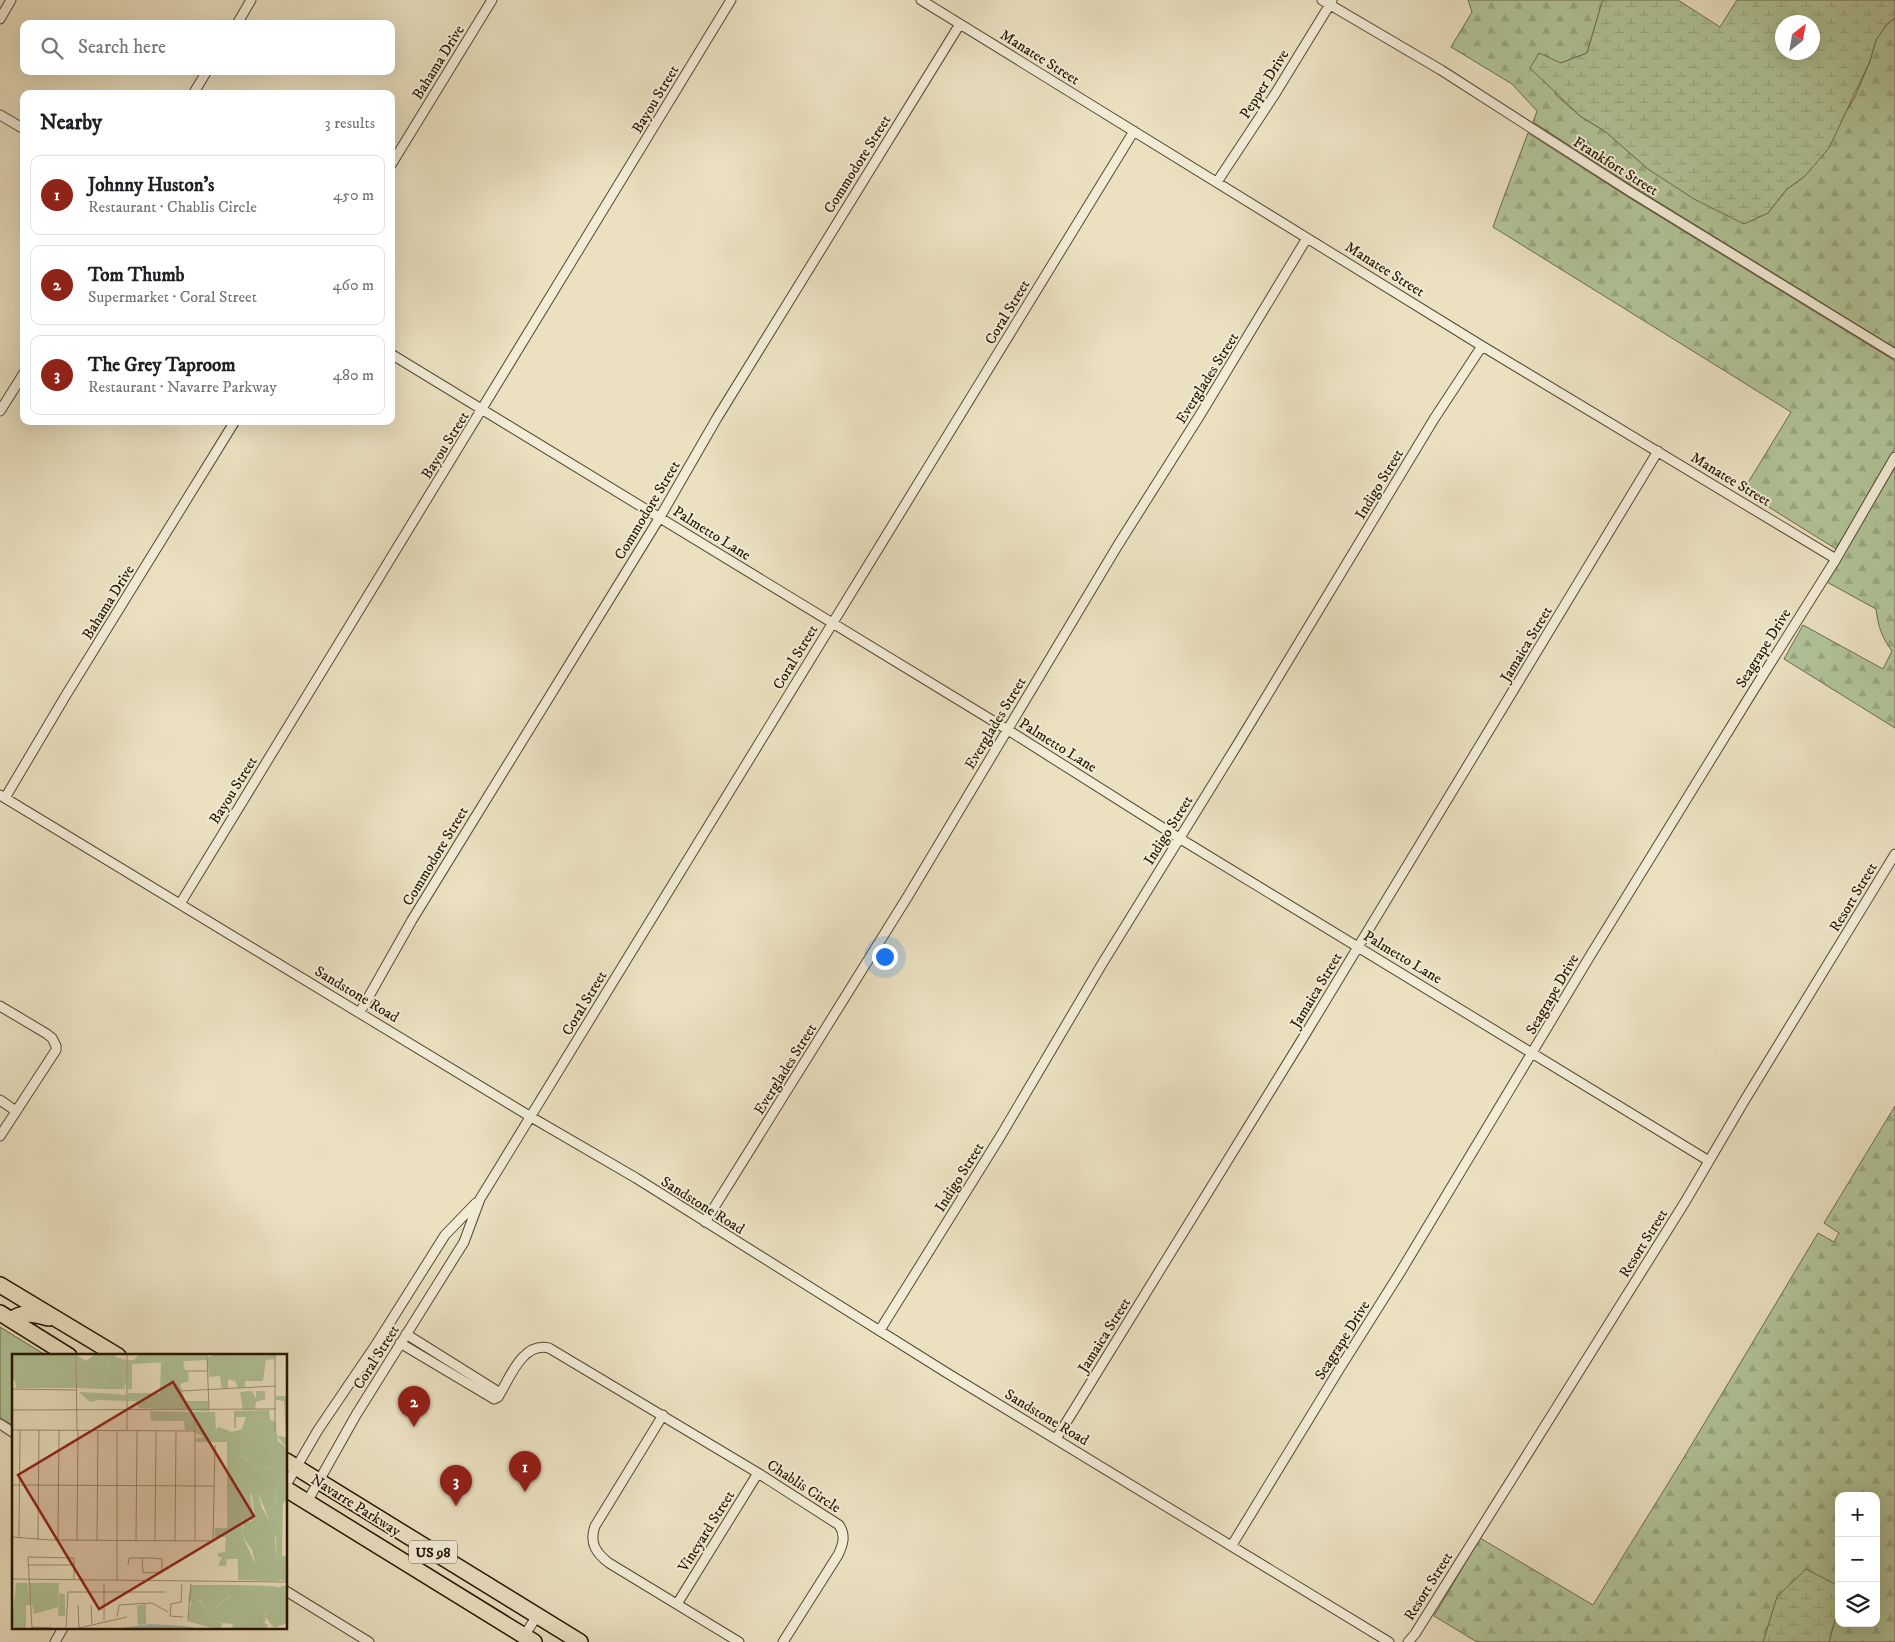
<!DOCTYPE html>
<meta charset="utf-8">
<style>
body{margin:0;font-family:"IM FELL DW Pica",serif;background:#f6f6f6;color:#202124}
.controls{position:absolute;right:15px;bottom:15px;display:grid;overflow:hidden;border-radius:10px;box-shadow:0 5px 20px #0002}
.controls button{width:45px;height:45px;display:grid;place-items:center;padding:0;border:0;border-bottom:1px solid #e0e0e0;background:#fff;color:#202124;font:25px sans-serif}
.compass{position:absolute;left:1775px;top:15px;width:45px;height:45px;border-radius:50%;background:#fff;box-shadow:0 5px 20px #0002;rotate:31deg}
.you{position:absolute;left:884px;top:956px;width:18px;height:18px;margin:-12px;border:4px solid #fff;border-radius:50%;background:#1a73e8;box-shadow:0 0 0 8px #1a73e833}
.badge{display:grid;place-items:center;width:32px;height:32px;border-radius:50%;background:#8f2418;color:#fff;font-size:16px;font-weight:700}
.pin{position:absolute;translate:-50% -41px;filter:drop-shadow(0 1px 2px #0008)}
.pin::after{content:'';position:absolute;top:26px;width:18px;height:15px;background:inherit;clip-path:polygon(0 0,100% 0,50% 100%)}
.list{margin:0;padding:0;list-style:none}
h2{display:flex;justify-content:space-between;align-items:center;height:65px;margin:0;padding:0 20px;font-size:21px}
h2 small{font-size:16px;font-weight:400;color:#757577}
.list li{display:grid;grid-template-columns:32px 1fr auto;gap:15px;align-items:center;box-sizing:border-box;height:80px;margin:0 10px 10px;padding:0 10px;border:1px solid #e0e0e0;border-radius:10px}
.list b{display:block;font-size:19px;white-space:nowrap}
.list p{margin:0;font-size:16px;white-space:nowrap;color:#757577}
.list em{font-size:16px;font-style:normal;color:#757577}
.icon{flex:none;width:28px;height:28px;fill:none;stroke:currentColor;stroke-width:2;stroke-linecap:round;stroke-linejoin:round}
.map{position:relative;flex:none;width:1895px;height:1642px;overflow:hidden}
.search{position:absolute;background:#fff;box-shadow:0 5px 20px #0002;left:20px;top:20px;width:375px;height:55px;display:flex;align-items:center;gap:12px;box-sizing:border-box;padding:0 18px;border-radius:10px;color:#757577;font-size:19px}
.panel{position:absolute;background:#fff;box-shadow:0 5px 20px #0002;left:20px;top:90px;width:375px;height:335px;border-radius:10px}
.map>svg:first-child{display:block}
</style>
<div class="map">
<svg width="1895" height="1642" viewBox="0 0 1895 1642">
<defs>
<pattern id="forest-firs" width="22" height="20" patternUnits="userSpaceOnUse" patternTransform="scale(1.25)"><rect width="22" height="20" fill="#b1c498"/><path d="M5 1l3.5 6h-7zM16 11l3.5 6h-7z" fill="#98a881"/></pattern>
<pattern id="wetland-marsh" width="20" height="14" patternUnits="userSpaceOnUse" patternTransform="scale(1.25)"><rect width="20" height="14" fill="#b1c498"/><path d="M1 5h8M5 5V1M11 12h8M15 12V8" fill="none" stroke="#98a881"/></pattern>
</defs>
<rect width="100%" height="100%" fill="#ebe1c1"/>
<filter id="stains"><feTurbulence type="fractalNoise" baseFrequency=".004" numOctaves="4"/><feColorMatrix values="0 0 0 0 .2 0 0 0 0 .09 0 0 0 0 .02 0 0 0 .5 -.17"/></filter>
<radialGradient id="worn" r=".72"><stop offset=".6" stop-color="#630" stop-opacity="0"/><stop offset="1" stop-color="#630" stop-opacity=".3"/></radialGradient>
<path fill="#b1c498" stroke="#6c6c4c" d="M0,1327L47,1356H14V1426L0,1418Z"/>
<path fill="url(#forest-firs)" stroke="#6c6c4c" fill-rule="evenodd" d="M1468,0H1605L1602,3L1587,53L1561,63L1555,94L1580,116L1606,132L1648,169L1768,213L1787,189L1805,176L1855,97L1870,61L1876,40L1887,24L1895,18V348L1634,187L1533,122L1537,111L1512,84L1451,47L1472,12Z
M1528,133L1628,197L1895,361V448L1836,549L1743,491L1791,412L1493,227L1499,210Z
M1895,467V728L1784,659L1803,625L1883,669L1892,651C1882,638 1878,626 1876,609L1827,582Z
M1895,1106V1642H1829L1836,1616L1765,1638L1763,1642H1477L1434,1616L1480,1538L1593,1605L1680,1464L1818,1233L1834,1242L1839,1233L1824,1223ZM1839,1496H1876V1623H1839Z"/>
<path fill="url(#wetland-marsh)" stroke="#6c6c4c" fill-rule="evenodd" d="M1605,0H1678L1720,27L1737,0H1895V18L1887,24L1876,40L1870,61L1829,148L1805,176L1787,189L1768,213L1744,224L1694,199L1648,169L1606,132L1580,116L1530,68L1539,53L1561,63L1587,53L1602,2ZM1782,22H1812V52H1782Z
M1806,1569L1837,1585L1836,1616L1829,1642H1763L1777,1597Z"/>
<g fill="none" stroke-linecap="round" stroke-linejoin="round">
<defs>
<path id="minor" d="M921,0L1482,346L1836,559
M1322,0L1441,70L1631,192L1895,354
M0,19L11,0
M237,24L251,0
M193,94L207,71
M0,115L24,129
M391,165L492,0
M1217,182L1275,94L1332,1
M391,354L1008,730L1179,838L1709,1161
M0,411L24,373
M0,795L531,1117L636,1178L947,1373L1389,1642
M5,798L66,695L235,421
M180,904L731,0
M0,1006L47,1034L52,1038L56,1046V1050L0,1136
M360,1012L412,920L660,517L717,418L960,24
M0,1100L16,1111
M705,1222L908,896L1118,545L1200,415L1307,238
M880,1330L1000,1137L1102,964L1239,742L1434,419L1482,346
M406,1334L497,1391L498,1397
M400,1343L494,1399L498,1397
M498,1397C510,1378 522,1342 549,1348L758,1473L839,1525C846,1535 843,1545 838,1555L783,1642
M663,1415L595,1526C589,1543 596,1553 609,1563L739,1642
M0,1424L14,1433
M1056,1439L1306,1033L1658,451
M286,1485L318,1430L377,1343L445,1235L476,1203
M307,1502L356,1415L464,1242L480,1199L1134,131
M1232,1545L1340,1368L1401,1271L1590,956L1753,691L1836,559L1895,457
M286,1591L369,1642
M677,1604L758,1473
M524,1636L537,1616
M55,1642L63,1628
M1408,1642L1415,1634L1685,1202L1743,1103L1895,854"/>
<path id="trunk" d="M0,1285L118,1356
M0,1313L69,1356
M12,1320C22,1310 36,1315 49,1318
M286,1461L580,1642
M286,1489L534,1642"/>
</defs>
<use href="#minor" stroke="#574830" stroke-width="11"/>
<use href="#trunk" stroke="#261500" stroke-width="18"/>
<use href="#minor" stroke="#f2ecd7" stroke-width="9"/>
<use href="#trunk" stroke="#ebe1c1" stroke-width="15"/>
</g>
<g text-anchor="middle" stroke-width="4" stroke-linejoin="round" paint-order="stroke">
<rect fill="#f2ecd7" stroke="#635640" stroke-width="1" x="409" y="1540.5" width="48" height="23" rx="4"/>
<g font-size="14" font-weight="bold" fill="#261500">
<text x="433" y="1557">US 98</text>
</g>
<g font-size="15" fill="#261500" stroke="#f2ecd7">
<text transform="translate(1040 57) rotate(32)" y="5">Manatee Street</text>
<text transform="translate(438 62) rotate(-58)" y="5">Bahama Drive</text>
<text transform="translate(1264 84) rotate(-58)" y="5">Pepper Drive</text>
<text transform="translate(655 99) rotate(-59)" y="5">Bayou Street</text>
<text transform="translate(857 164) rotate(-58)" y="5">Commodore Street</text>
<text transform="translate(1616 166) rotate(32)" y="5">Frankfort Street</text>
<text transform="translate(1385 269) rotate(32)" y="5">Manatee Street</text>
<text transform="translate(1007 312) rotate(-59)" y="5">Coral Street</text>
<text transform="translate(1207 378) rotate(-58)" y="5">Everglades Street</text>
<text transform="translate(445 445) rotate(-58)" y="5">Bayou Street</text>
<text transform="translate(1731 479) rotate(31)" y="5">Manatee Street</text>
<text transform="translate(1379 484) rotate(-59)" y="5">Indigo Street</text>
<text transform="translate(647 510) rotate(-59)" y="5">Commodore Street</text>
<text transform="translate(712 533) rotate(32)" y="5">Palmetto Lane</text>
<text transform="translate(108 602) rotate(-58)" y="5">Bahama Drive</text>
<text transform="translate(1526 644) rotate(-59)" y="5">Jamaica Street</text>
<text transform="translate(1763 648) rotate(-58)" y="5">Seagrape Drive</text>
<text transform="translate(795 657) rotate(-59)" y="5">Coral Street</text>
<text transform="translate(995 723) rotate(-59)" y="5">Everglades Street</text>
<text transform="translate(1058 745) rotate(32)" y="5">Palmetto Lane</text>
<text transform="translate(233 790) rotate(-58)" y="5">Bayou Street</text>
<text transform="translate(1168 830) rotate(-58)" y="5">Indigo Street</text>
<text transform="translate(435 856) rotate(-59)" y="5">Commodore Street</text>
<text transform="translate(1853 897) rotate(-59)" y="5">Resort Street</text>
<text transform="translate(1403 957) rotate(31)" y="5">Palmetto Lane</text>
<text transform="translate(1316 990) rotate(-59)" y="5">Jamaica Street</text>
<text transform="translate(357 994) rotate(31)" y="5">Sandstone Road</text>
<text transform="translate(1552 994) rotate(-60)" y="5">Seagrape Drive</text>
<text transform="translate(584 1003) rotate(-59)" y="5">Coral Street</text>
<text transform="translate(785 1069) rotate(-58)" y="5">Everglades Street</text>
<text transform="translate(959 1177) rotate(-58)" y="5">Indigo Street</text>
<text transform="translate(703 1205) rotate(32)" y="5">Sandstone Road</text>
<text transform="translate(1643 1243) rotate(-58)" y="5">Resort Street</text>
<text transform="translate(1104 1335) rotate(-58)" y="5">Jamaica Street</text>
<text transform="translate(1342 1340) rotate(-58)" y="5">Seagrape Drive</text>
<text transform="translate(376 1357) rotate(-58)" y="5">Coral Street</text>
<text transform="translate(1047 1417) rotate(31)" y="5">Sandstone Road</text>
<text transform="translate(804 1486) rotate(33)" y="5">Chablis Circle</text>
<text transform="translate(356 1505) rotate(32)" y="5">Navarre Parkway</text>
<text transform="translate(706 1531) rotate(-58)" y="5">Vineyard Street</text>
<text transform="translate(1428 1586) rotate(-58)" y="5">Resort Street</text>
</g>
</g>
<g transform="translate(12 1354)">
<rect width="275" height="275" fill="#ebe1c1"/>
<path d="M179,231H222L223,238L194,261L189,246L176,248Z" fill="#b1c498"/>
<path d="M95,1H104V3L114,6L115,35L108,13L101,35H91L97,9ZM126,1H194L195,6L120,10V35H116L115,6H122ZM202,1H263V5L254,6L251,27H233V33L226,34L223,27L216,25V34L210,35L208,22L197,23L195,3ZM173,18H176L177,27L168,30L173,47H197L196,57L127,54L124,47H116V39H141L135,52H161L162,31ZM275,36V94L265,82L274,83L272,47L264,46V42H274ZM88,39L114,41L115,47L86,46ZM138,57L183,58V76H173L172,67H139ZM184,58H203L204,77L242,83L252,88L266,110L263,114L247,115L229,101L242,116L255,120L275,118V126L263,137V143L264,150H271L270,202L275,203V227L266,226L264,184L246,138L238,141L243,167L230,165L231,183L243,209L256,227L226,226V205H215L214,212H206L210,203H206V199L213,198L214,183H203V174H215V88H184V84L193,83L184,79ZM222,231L260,232L249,274H220L221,270L210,269L209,274H200L175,267L180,246L189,247L194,261L219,242ZM269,232H275V269L262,274L253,262L265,245ZM47,239L53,240V262H46ZM134,250V270L126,271L125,252Z" fill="#b1c498"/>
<path d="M0,1H64V34H4L3,27L0,26ZM65,1L74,7L82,1H95L97,9L91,35L65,34ZM156,6H171L173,18L162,31L161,52H135L141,39H148L149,9ZM107,12L111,15L113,35H101ZM240,37L244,45V37H253V45L244,48L243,55L231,56L228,38ZM67,38L88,39L86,46L78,48ZM257,56L258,66L263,67L266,87L275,94V118L255,120L242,116L228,101L247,115L263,114L266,110L252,88L235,82L209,85L204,76L206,73L220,78L230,75L234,63H224V57ZM275,126V145L271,150H264L263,137ZM239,135L246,138L250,154L262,175L267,227H256L245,216L240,196L231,183V161H234L237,168L243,166ZM4,229H15L19,247L20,251H14V274H3L0,271ZM16,229H47L46,253L22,260ZM260,232L270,234L260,255L253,260L254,267L251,268L256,271L254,274H249V254L255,248Z" fill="#b1c498"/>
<path d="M139,270L171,272L184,274H109Z" fill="#9ebbbd"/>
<path fill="none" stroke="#9c8f74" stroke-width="1" d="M64,1L65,76M195,1L197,57M263,1V77M172,17H196M0,35L64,36M169,37L264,32M0,56L264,55M223,74V57M0,76L184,77M115,76V1M0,131L203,132M0,183L39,186L201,187L203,91M7,184L8,76M26,186L27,76M46,186L47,76M65,186L66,76M85,186L86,76M124,186L125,77M143,187L144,77M163,187L164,77M183,187V58M16,211H62M116,211L117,204H140L150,205V218L131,219L130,204M0,225L275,228M105,226V76M92,229V266M170,230L169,248L159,250L158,262L171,263M66,251L67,274M79,251L80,270M105,263L107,251L140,249L156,258M176,264L179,230M20,273L40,274M20,274L16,203L62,204V225M54,274L56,238H153M67,274L115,263"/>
<path fill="#8f2418" fill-opacity="0.15" stroke="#8f2418" stroke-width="2.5" d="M161,28L242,162L87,255L6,121Z"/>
<rect width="275" height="275" fill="none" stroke="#261500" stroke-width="2.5"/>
</g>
<rect width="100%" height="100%" filter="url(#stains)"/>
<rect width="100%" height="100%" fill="url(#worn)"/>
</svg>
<div class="controls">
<button>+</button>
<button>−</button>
<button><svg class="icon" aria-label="layers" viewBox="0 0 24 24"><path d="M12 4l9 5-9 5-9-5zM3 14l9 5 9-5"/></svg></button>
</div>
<svg class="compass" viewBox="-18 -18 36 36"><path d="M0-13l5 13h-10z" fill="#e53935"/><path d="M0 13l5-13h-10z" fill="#757577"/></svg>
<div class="you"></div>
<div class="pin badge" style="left:525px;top:1492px">1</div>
<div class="pin badge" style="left:414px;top:1427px">2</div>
<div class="pin badge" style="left:456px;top:1506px">3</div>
<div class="search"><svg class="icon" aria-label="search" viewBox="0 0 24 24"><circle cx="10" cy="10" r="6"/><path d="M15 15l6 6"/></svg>Search here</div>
<section class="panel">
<h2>Nearby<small>3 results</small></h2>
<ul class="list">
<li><span class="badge">1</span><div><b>Johnny Huston's</b><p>Restaurant · Chablis Circle</p></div><em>450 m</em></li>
<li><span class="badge">2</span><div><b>Tom Thumb</b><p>Supermarket · Coral Street</p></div><em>460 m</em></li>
<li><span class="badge">3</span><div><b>The Grey Taproom</b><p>Restaurant · Navarre Parkway</p></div><em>480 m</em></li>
</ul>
</section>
</div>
